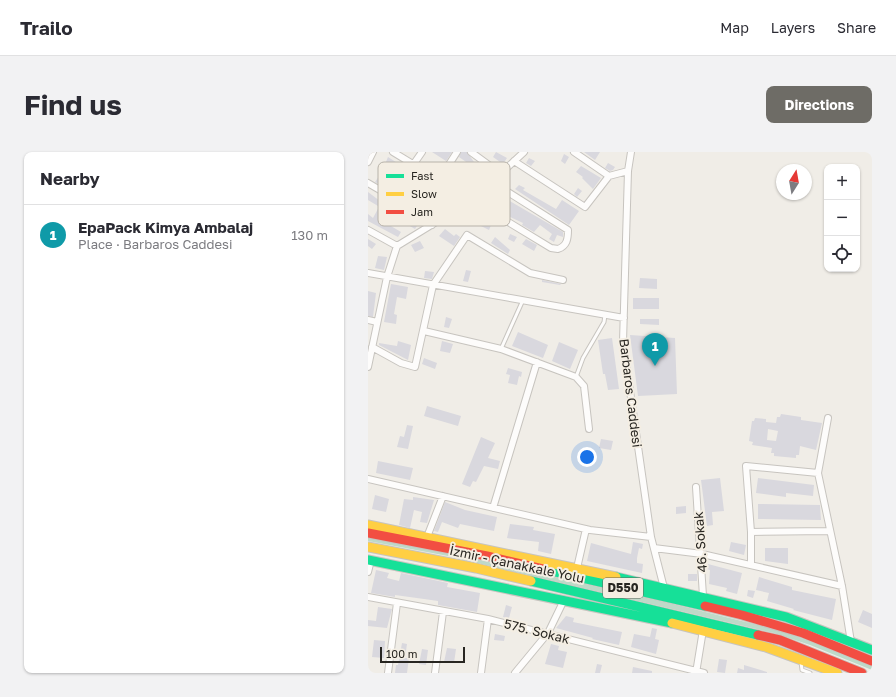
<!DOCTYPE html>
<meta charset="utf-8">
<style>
body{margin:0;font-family:"Golos Text",sans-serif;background:#f2f2f3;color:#2b2b33}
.controls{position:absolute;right:12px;top:12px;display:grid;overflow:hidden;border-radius:8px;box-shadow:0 1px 3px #0004}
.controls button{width:36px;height:36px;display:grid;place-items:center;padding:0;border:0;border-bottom:1px solid #e1e1e2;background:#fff;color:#2b2b33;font:20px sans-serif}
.compass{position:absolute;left:408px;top:12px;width:36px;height:36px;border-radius:50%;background:#fff;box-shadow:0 1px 3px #0004;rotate:11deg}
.scale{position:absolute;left:12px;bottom:10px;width:85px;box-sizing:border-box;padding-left:4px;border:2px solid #282621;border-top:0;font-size:11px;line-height:14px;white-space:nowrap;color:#282621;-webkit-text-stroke:3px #f4eee3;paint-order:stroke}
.you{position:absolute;left:219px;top:305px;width:14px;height:14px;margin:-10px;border:3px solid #fff;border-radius:50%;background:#1a73e8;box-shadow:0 0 0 6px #1a73e833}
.badge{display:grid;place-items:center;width:26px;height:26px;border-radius:50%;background:#6e6c66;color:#fff;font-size:13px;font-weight:700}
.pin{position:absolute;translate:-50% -33px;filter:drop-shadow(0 1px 2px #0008)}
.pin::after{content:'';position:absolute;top:21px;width:14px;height:12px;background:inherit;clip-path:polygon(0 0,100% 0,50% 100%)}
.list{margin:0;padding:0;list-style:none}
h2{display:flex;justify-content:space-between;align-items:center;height:52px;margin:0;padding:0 16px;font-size:17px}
h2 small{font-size:13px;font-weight:400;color:#7c7c81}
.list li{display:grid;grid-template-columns:26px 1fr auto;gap:12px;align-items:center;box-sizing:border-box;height:60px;padding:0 16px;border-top:1px solid #e1e1e2}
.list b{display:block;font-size:15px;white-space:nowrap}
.list p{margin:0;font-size:13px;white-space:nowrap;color:#7c7c81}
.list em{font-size:13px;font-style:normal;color:#7c7c81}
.icon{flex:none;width:22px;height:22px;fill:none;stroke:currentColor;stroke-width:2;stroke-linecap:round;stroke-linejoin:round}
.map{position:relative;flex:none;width:504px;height:521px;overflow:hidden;border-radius:8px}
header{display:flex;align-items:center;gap:24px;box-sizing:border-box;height:56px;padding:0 20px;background:#fff;border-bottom:1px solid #e1e1e2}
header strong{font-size:19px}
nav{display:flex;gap:22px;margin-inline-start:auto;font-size:14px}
.intro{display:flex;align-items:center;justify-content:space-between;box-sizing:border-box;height:96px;padding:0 24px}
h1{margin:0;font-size:28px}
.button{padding:10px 18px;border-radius:8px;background:#6e6c66;color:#fff;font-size:14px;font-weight:700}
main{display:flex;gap:24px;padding:0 24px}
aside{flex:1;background:#fff;border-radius:8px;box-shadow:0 1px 3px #0004}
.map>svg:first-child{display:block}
</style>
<header>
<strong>Trailo</strong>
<nav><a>Map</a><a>Layers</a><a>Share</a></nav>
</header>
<div class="intro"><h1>Find us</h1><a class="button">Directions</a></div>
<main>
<aside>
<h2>Nearby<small></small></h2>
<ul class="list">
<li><span class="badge" style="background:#0f9aa8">1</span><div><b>EpaPack Kimya Ambalaj</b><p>Place · Barbaros Caddesi</p></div><em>130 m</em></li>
</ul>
</aside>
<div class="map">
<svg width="504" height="521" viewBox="0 0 504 521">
<rect width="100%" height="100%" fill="#f0ede7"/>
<path fill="#bed9c8" d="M0,386L81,401L301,451L406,477L442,489L504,513V518L442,493L406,481L80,404L0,389Z"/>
<path fill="#d9d8de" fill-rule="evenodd" d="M64,0H84L78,9Z
M93,0H99L106,10L125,23L119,28V26L113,22L114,21L91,5Z
M128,0L139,6L135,12L125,5Z
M216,0H232L227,8Z
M196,2L201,5L197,12L193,9Z
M20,5L34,14L29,21L21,16L20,19L15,17Z
M161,6L167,9L163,14L158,11Z
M240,11L247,15L245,18L242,19L237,16Z
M213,14L233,26L225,37L214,26L215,25L208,20Z
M11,24L15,26L13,29L24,36L31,39L34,34L40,38L35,46L7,30Z
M151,33L157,36L155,38L188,57L194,48L211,59L201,73L147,37Z
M210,36L214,39L209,45L206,42Z
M0,40L12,49L10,54L0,48Z
M126,40L195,80V85L189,83L186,90L181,87L184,82L172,73L166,80L154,73L155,71L136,62L140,56L138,53L128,47L124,55L116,50L118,46L121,48Z
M12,53L17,56L11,67L33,80L30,85L0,69V62L5,66Z
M39,61L52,69L47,77L33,69Z
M108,68L116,71L118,68L124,71L121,78L107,71Z
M77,77L86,84L88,82L92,85L86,94L71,84Z
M142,82L149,85L146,90L140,87Z
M127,85L142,98L140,102L123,91Z
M0,87L8,92L4,97L0,94Z
M158,87L169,93L166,99L154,92Z
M52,89L56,96L47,100L43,93Z
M10,104L19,105L16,118L7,116Z
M98,118L103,119L100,130L95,129Z
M57,119L66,120L64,127L56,126Z
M272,126L289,127V137L271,136Z
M174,128L193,132L192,133L174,130Z
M23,132L40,135L38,147L29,145L26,162L29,163L28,172L16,170Z
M0,139L8,141L5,165L0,164Z
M265,146H291V157H265Z
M78,165L84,167L81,176L76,175Z
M272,167H291V173L272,172Z
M150,180L180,193L175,206L144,194Z
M262,183L307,186L309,242L270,244Z
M244,186L251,237L240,238L237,222H235L230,188Z
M30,189L43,193L40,208L11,193V191L29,194Z
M74,189L85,192L82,201L72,199Z
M191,190L210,198L202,217L184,209Z
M56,206L69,211L67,217L54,212Z
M140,216L154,220L153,225L151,224L149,233L140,231L142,223L138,222Z
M59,254L93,264L90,274L56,264Z
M413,262L433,265V268L454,271L448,298L432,294L431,303H428V306L406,304V301H403L404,296L384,293L385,290L381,289L384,269H386L387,266L398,267V270L408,271L409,265H412ZM400,277L410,279L408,289L399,288Z
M39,273L45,274L40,297L29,295L32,284L36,285Z
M113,285L127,291L120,306L132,309L130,317L116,314L108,330L105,329L102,335L94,332Z
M233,287L245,289L243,298L231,296Z
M10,309L45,316L42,328L8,321Z
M352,326L356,359L344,360L345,373L339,374L333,328Z
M390,326L446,333L445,344L418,341V345L388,341Z
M7,343L21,347L18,360L4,357Z
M45,345L66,348L59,371L52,370L54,360L46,358L42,376L31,373L36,347L45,348Z
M77,350L97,358L129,365L126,379L92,372L90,376L74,370L70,380L66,379Z
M390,352L452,353L453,368L390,367Z
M318,354V361L308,362V355Z
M142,372L166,375L165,378L187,382L183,402L170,399L171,390L139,386Z
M265,390L275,392L274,397L271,396L269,406V411L275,412L274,421L219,409L223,391L263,402Z
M363,390L378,393L376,403L361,399Z
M397,396H420V412L397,409Z
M340,412L374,421L369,442L358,439L359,436L341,432L342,418L339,417Z
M8,418L21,421L19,426L31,429L33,421L80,431L79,435L112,441L109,460L70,453V449L56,447L27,443V445L3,441Z
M320,422H329V429H320Z
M391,425L424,435V438L468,447L464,468L425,458L426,457L399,449L401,441L388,438Z
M380,438L387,439L385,446L379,444Z
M138,453L144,455L141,466L135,465Z
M10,455L24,457L19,476L0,474V468L8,469Z
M495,458L504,462V476L490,470Z
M198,464L206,466L205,470L254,480L251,493L224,487L225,486L188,476Z
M284,476L289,477L287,487L291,488L288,502L263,495L266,482L282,485Z
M127,482L137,484L136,489L126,488Z
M6,488L17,489L16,506L4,505Z
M34,491L39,492L37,506H41L39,521H27L28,513H30Z
M183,492L191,494L190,498L199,500L195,516L177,512Z
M79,496L88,497L86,511L76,510Z
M54,497L60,498L58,513L51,512Z
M351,507L359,508L357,521L349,520Z
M229,512L234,513L232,521H227Z
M376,513L399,520V521H369L370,516L376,518Z
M265,515L284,519V521H264Z"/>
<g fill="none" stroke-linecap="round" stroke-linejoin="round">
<defs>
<path id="lane" d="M133,197L155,148
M208,225L215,206L236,170L237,163
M433,510L434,518L442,521"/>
<path id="street" d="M25,0L183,96L190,97C199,94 200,87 200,78L124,30
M103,0L133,22
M206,0L241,24
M263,0L260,19L255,190L283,385L296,436
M146,9L217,55L241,24L260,19
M0,10L5,0
M45,13L54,0
M71,28L89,0
M0,31L58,65L64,73
M0,78L29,94
M0,121L256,166
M0,168L9,170
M56,179L133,197L208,225L216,234L221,277
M4,195L33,211L47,215L65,133L99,83L162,121L195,128
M0,215L19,125L29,94L104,48L156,0
M460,266L450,321L474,434L483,490
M0,327L222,378L283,385
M328,335L335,444
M125,356L169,210
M383,380L461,379
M59,385L75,344
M286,396L334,402L474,434
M383,413V380L378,314L450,321
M209,416L218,377
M0,420L3,408
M0,445L120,467L336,521
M20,521L29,451
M67,521L75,460
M113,521L120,467
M147,521L180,481L196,448
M328,521L335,478"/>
<path id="fast" d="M0,408L304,471
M175,417L337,454
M248,425L418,465L504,498
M163,429L390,483"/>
<path id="slow" d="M0,373L248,425
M0,395L108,416L163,429
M304,471L398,495L469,521"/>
<path id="jam" d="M0,381L119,404L175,417
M337,454L374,463L435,481L504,509
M390,483L412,488L494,521"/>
</defs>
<use href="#lane" stroke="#c7c4bf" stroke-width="5"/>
<use href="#street" stroke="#c7c4bf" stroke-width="8"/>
<use href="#fast" stroke="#c7c4bf" stroke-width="11"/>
<use href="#slow" stroke="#c7c4bf" stroke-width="11"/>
<use href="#jam" stroke="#c7c4bf" stroke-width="11"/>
<use href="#lane" stroke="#fdfcfb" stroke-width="3"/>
<use href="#street" stroke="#fdfcfb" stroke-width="6"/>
<use href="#fast" stroke="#16e098" stroke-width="9"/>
<use href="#slow" stroke="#ffcf43" stroke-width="9"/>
<use href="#jam" stroke="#f24e42" stroke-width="9"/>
</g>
<g text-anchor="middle" stroke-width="4" stroke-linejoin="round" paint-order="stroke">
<rect fill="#f4eee3" stroke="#65625b" stroke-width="1" x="235" y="426" width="40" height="20" rx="3"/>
<g font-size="12" font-weight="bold" fill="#282621">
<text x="255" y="440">D550</text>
</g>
<g font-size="13" fill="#282621" stroke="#f4eee3">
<text transform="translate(263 241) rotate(83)" y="5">Barbaros Caddesi</text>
<text transform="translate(332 390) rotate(-94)" y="5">46. Sokak</text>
<text transform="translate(149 412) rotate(12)" y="5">İzmir - Çanakkale Yolu</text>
<text transform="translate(169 479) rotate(14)" y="5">575. Sokak</text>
</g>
</g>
<rect x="10" y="10" width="132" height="64" rx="6" fill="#f4eee3" stroke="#b7b2a9" stroke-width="1"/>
<rect x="18" y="22" width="18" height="4" fill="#16e098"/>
<rect x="18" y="40" width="18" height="4" fill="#ffcf43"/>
<rect x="18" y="58" width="18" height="4" fill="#f24e42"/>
<g font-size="11" fill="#282621">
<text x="43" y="28">Fast</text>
<text x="43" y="46">Slow</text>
<text x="43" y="64">Jam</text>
</g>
</svg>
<div class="controls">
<button>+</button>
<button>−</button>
<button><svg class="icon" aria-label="locate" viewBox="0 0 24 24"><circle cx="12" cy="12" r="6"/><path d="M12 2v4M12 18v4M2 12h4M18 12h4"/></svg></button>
</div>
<svg class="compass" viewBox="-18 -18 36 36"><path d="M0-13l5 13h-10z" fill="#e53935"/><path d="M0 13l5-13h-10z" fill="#7c7c81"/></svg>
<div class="scale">100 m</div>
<div class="you"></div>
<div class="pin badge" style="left:287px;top:214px;background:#0f9aa8">1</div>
</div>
</main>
